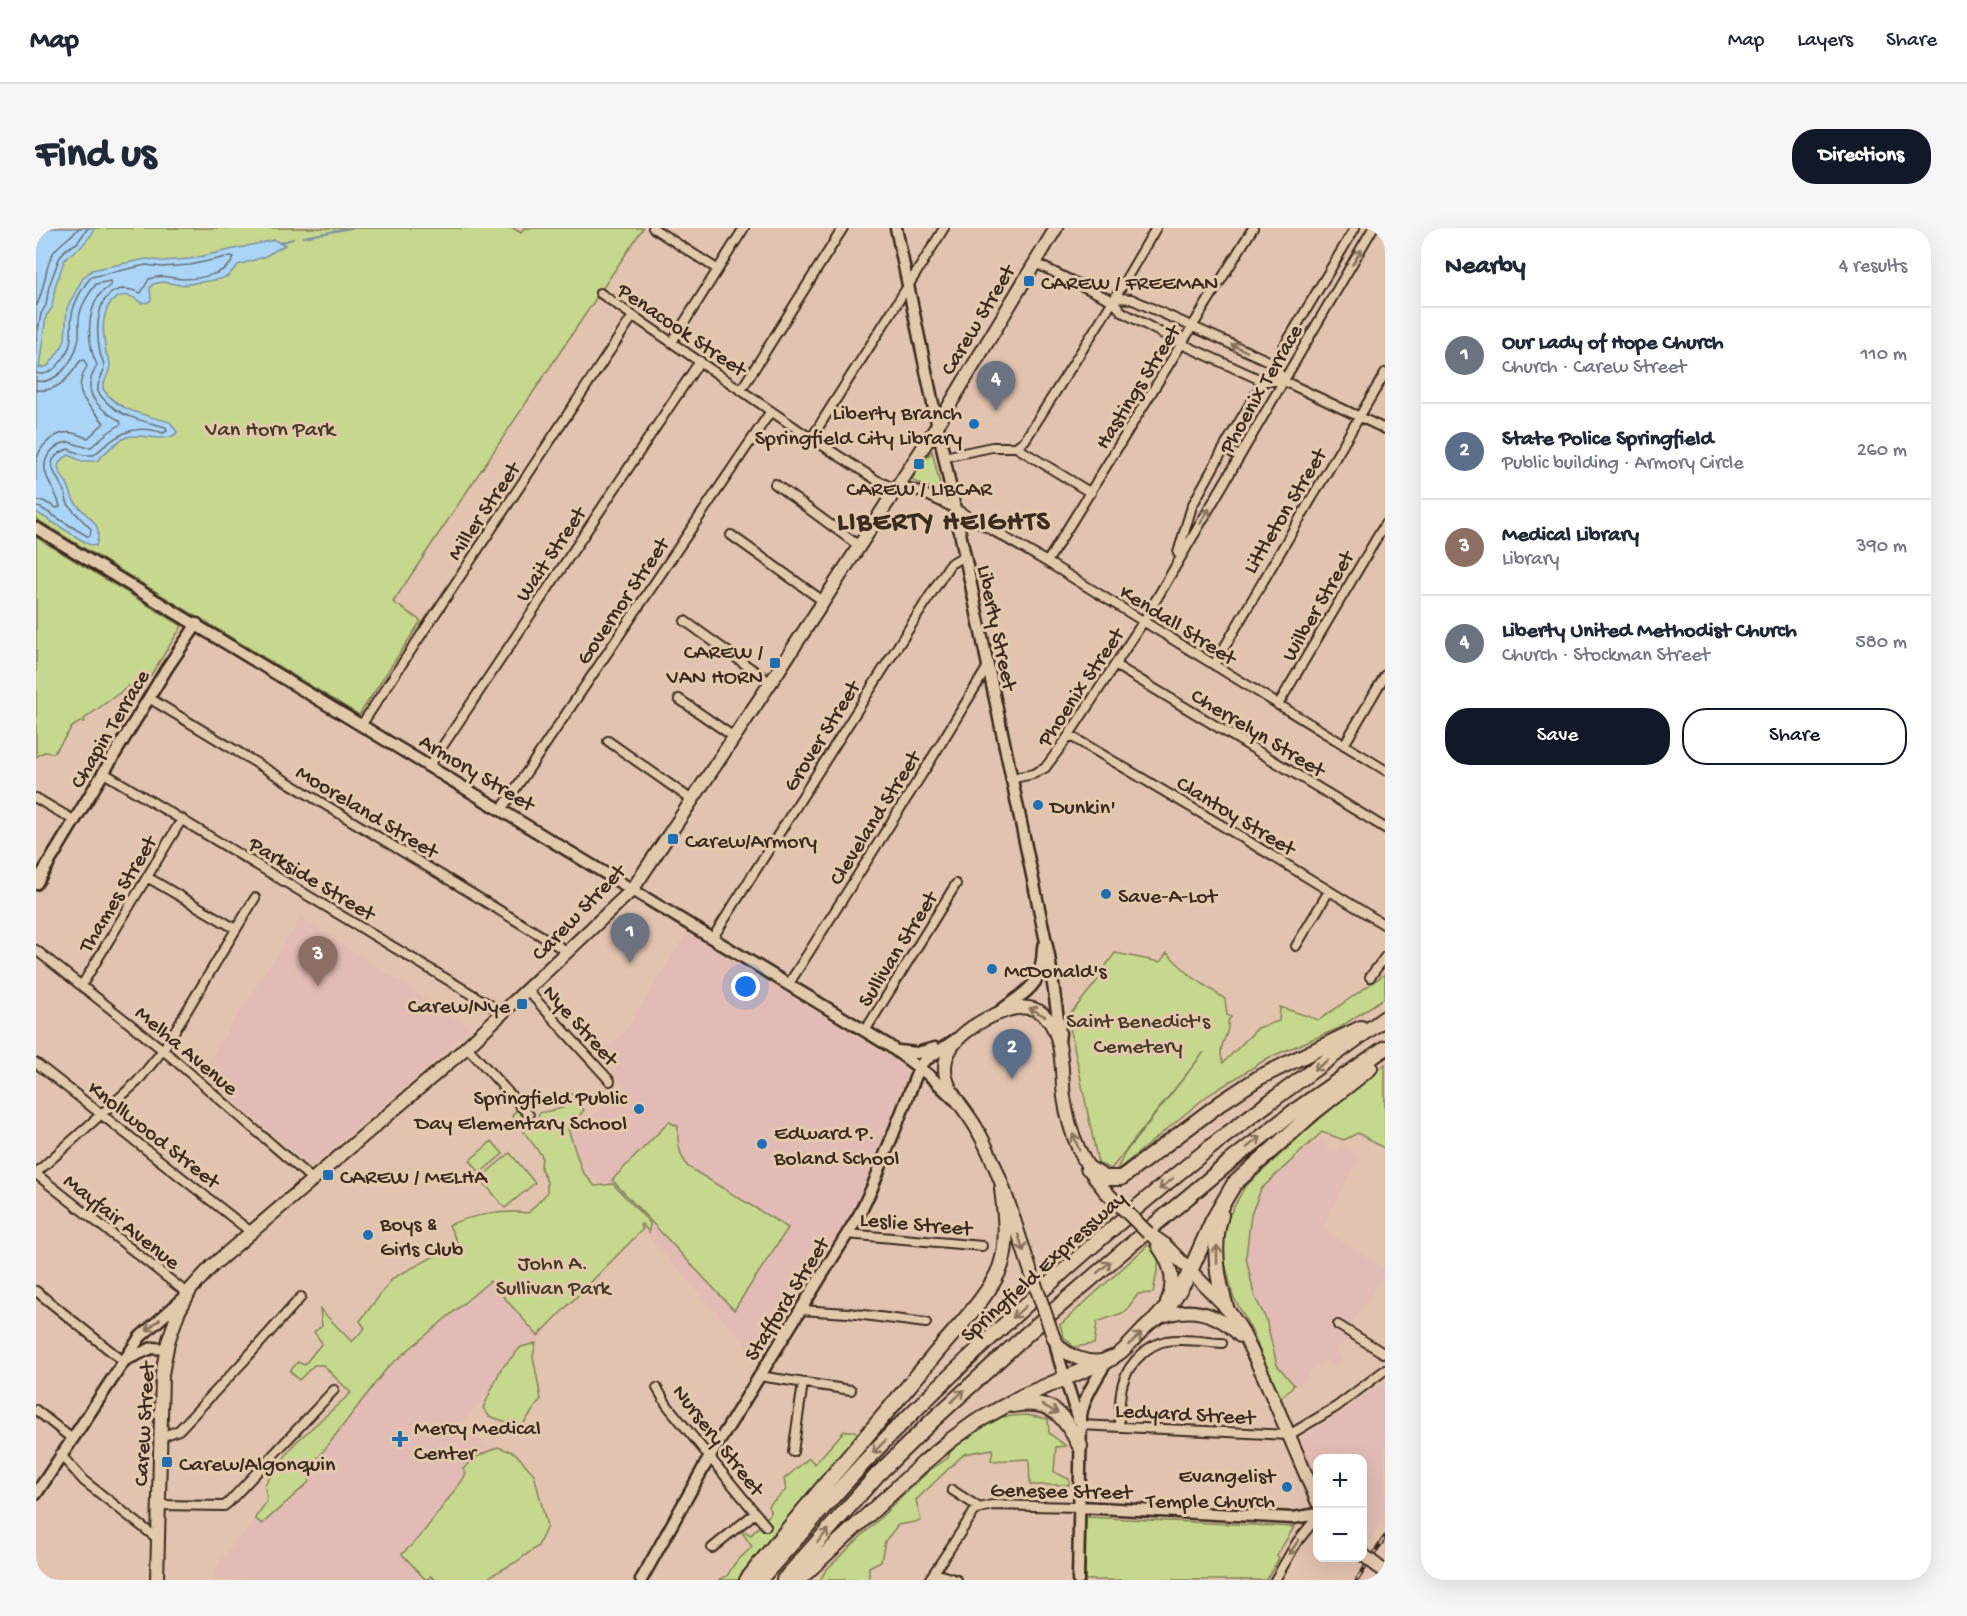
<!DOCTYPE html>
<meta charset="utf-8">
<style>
body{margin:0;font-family:"Gochi Hand",sans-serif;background:#f6f6f7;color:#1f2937}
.controls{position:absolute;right:18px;bottom:18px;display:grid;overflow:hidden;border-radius:12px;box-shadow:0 6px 24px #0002}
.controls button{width:54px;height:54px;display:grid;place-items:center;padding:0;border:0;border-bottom:2px solid #e0e1e3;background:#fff;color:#1f2937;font:30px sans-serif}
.you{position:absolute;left:710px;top:759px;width:21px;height:21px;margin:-15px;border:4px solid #fff;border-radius:50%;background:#1a73e8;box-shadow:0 0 0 9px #1a73e833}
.badge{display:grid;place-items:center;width:39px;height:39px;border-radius:50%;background:#111827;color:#fff;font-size:20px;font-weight:700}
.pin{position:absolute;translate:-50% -50px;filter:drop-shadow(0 2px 3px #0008)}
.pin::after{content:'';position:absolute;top:32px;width:21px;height:18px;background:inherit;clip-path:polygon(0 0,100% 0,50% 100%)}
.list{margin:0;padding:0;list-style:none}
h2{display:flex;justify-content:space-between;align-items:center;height:78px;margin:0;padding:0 24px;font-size:26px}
h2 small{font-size:20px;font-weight:400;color:#747a83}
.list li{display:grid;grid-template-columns:39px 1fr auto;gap:18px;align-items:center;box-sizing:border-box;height:96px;padding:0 24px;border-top:2px solid #e0e1e3}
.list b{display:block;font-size:22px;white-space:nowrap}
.list p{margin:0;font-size:20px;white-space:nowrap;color:#747a83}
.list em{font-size:20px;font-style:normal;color:#747a83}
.actions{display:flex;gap:12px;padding:18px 24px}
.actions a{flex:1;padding:14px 0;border:2px solid #111827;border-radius:24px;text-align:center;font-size:21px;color:#111827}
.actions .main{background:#111827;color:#fff}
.map{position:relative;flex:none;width:1349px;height:1352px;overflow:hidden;border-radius:24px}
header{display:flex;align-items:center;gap:36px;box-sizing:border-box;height:84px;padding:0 30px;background:#fff;border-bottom:2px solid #e0e1e3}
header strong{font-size:28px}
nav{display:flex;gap:33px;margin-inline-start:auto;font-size:21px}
.intro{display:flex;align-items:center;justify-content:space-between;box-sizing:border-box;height:144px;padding:0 36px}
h1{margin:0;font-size:42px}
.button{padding:15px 27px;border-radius:24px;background:#111827;color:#fff;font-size:21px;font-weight:700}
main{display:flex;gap:36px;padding:0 36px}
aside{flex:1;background:#fff;border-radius:24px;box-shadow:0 6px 24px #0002}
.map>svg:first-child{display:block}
</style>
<header>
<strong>Map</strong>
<nav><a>Map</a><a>Layers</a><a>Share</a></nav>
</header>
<div class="intro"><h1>Find us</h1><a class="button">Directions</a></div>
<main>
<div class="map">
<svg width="1349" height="1352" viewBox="0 0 1349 1352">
<rect width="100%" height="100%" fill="#e2c3af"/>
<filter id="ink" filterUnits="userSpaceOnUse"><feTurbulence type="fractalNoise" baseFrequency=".0167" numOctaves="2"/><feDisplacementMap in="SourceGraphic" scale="12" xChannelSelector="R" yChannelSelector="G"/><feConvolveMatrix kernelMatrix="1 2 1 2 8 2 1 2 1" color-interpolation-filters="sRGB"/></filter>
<g filter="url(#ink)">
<path fill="#e1bbb4" d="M265,690L434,800L394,837L275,938L165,844Z
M651,705L865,836L871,845L825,967L807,999L723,1131L504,888L529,866L553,891L588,856L563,828L588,805Z
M1281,913L1288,916L1297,926L1305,917L1324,932L1317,940L1286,999L1292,1005L1349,1041V1044L1314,1098L1310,1114L1300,1121L1306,1131L1296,1137L1287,1132L1274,1143L1268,1154L1258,1157L1241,1137L1230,1091L1218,1067L1210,1029L1215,987L1225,961Z
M469,1042L515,1097L424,1196L457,1226L409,1352H177L180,1338L339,1152Z
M1349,1154V1287L1329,1318L1326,1315V1230H1282L1281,1252L1265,1212Z"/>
<path fill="#c6d88d" stroke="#808156" stroke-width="1.5" d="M0,0H477L485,5L488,0H607L357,374L385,393L323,487L0,291Z
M896,223L906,265L875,252Z
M0,309L146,398L106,461L94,460L93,458L48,491L49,494H44L36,499L18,525L8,524L0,529Z
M1079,725L1124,734L1131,725L1155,748L1189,771L1191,787L1195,789L1192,793C1194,811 1180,815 1187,835L1222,800L1243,793L1244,779L1283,792L1349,746V769L1303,800L1232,830L1171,868L1080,943L1089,925L1168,824L1075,941L1062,935L1032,789L1066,747L1064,746Z
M1349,836V921L1322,905L1308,912L1286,904L1225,961L1215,987L1210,1029L1218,1067L1230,1091L1241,1137L1258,1157L1243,1172L1217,1105L1197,1068L1187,1026L1189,996L1208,960L1273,900Z
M534,864L548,882L532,901L546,943L559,958L577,956L614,995L613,1004L606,996L604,997L607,1001L502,1108L454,1053L351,1140L278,1235L273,1254L226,1296L219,1290L231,1273L229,1256L259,1215L315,1165L287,1137H278L263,1152L254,1143L262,1134L268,1137L286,1115L278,1104L286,1098L284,1081L316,1114L329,1100L324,1093L357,1050L422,1016L413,997C436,987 467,982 492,985L511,965V954L505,940L506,928L476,888L480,882L497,895L502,894L503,885L527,880L522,867Z
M633,894L642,898C641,914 643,926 652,939L752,1000L698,1082L576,952Z
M456,913L467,926L444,945L434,932Z
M474,925L499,955L469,980L444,950Z
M1112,1017L1124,1027L1117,1065L1102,1066L1089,1084L1061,1094L1058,1116L1038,1119L1028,1109L1024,1097Z
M500,1115L497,1128L505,1171L485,1199L453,1188L447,1180L465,1141L485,1119Z
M990,1187L1012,1191L1013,1205L1030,1218L1020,1219L1018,1244L1033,1251V1257H994L993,1231L955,1233L957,1221L928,1226L880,1272L885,1293L862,1297L849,1313L845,1333L833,1339V1352H784L790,1342L894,1242L912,1230L917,1216L940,1202L965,1189Z
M808,1203H818L824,1207L703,1352H682L691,1348L699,1335L716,1319L704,1301L715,1307L735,1285L732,1278L750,1262L748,1251L773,1230L779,1236Z
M462,1219L479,1225L498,1246L511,1298L502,1318L480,1334L456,1347L451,1352H400L395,1348L390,1352L366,1326L383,1310L425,1254L430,1246L427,1241L442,1228Z
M1050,1289L1258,1299L1241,1327L1243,1330L1230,1352H1049Z"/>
<path fill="#aad5f6" stroke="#7e91a0" stroke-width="1.5" d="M0,0H58L56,6L45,19L33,27L28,33L19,59L16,80L10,88L3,140L12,138L26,119L29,111L31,80L47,50L56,42L110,31L126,33L154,31L238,12L249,17L228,29L202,37L192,48L184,51L146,57L127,54L117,56L114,60L115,72L113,74L105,75C88,59 71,71 68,91C66,103 69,115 70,126C80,139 68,148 67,161C83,184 109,187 134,194L141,204C133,217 106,204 91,209C79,214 70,224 61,233H45L33,227C14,237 24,244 32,257C35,263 35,269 39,274C45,283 57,290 61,299C63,305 62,312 60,318L52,316L0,284Z"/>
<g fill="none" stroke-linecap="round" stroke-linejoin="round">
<path stroke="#676e74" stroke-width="1.5" d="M0,78C7,69 9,40 16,27C22,15 35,10 43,0
M0,113L5,86L10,77L13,58L23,31L29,22L41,15L52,0
M0,145C17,151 34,125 35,110C36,100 34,91 37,82C40,71 48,57 55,49L110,37L126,39L154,37L195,28L198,29C193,46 163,51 147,51C134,50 126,46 113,51L105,65C100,63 93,61 87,61C58,64 60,105 64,125C65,130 68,132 68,138C69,148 60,151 62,164C78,188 103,192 130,199L131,203L127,205C97,194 79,208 58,227H47L32,221C4,232 20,245 28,263C30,267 30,272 32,276C38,285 48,293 55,301L54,308H51L5,280L0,279
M0,153C21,157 38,133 42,114C45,105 41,95 44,85C46,76 54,64 60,56L74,53L75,57C71,60 67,63 64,66C50,85 51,117 61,137C59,142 56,146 55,151C49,171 69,184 84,193L85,196L70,206L55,219H49L33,214C25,215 18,219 13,226C0,244 21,261 24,279L21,280L7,273L0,272
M0,162C21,165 34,149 44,133L48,132L51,138C34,169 52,174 68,195L52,210C47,209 42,206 37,205C19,202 3,218 0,234"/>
<path stroke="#7e91a0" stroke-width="2" d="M268,9L315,0
M243,15L257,11"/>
<defs>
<path id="street" d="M617,0L681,41
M999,35L1077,73L1086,84L1146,116L1227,153H1248L1349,201
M564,65L764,203L842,253L853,258L880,262L918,280L1011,334L1349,542
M1077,73L1083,70L1095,71L1237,135L1248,153
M636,114L708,0
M705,162L807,0
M775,211C819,140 865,71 908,0
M980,219L1055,265
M1189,219L1203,229
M908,229L956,219H980L989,212L1077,73L1120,0
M739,256L823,318
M695,307L787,373
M1142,325L1156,278L1193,211L1319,0
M1011,334L1217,0
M649,393L735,455
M1079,437L1349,600
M1178,437L1349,145
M113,470L532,724
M643,471L698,509
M1242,477L1349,296
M326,496L597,88
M1033,507L1202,607L1349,697
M572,513L656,572
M1308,517L1349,447
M394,537L664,133
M68,545L467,785
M974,551L997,546L1009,540L1027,516L1107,394L1337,0
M0,570L39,593
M465,582L735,183
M111,649L200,701
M676,711L914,336L928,328
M1260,718L1293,663
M0,722L127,822L277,952
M1334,749L1349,729
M46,757L146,591
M752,757L893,535L951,440
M491,762L574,853
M829,803L920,656
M431,819L493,887
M0,835L215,1004
M0,945L101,854L127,822L219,670
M0,946L152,1066
M811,1006L946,1018
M0,1063L87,1133
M764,1082L812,1085L890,1095
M1302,1097L1349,1126
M723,1148L815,1162
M621,1160L631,1177L730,1298
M0,1182L35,1210
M1044,1197L1253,1207L1300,1179L1349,1142
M1083,1198C1084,1168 1082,1147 1106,1126C1113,1119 1121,1115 1130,1113C1148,1110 1168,1114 1186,1115
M125,1209L143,1202L206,1135L265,1069
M757,1224L767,1155
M24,1226L48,1253L122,1311
M916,1262L944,1280L956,1277L1043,1279
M123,1277L188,1278L192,1275L298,1162
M676,1320L719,1285
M898,1345L921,1352
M893,1352L938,1284L944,1280
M1239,1352L1261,1314L1282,1288"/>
<path id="secondary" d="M860,0L1013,728L1024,805L1023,813
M0,300L852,817L894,848L918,871
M0,656L131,440L161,396
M963,784C992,761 1006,760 1007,719
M862,823L881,825L899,820
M1019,1113L1023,1131L1042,1191
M87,1133L116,1120L131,1121
M0,1266L104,1109L149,1069
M1043,1279L1257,1290L1282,1286
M605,1352L673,1230L823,987L836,960L883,840L887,834L920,811
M1042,1352L1045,1187C1049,1166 1062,1149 1072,1131"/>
<path id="primary" d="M1112,1005L1128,1016L1190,1079L1205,1101L1228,1149L1282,1275
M1122,1018C1135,1036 1140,1053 1131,1074
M995,1044C979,997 966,946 942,903C932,883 908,863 909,839C910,811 945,791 969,783C983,778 1000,777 1011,790C1028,810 1025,844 1028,869C1033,905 1047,937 1070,964
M1017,1108C1026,1129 1055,1139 1076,1130C1093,1122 1105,1099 1121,1090C1124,1088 1130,1087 1134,1086C1161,1079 1185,1088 1204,1108
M121,1352L126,1146L132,1114L142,1085L155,1061L177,1037L424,825L596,662L741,445L901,198L1020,0"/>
<path id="highway" d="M1052,940L1069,950H1085L1186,874L1224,849L1325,800
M1185,987C1176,1017 1181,1050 1190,1079
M1121,1090L1133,1077L1151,1050L1177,992L1198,956L1277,885L1334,840
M977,1177C1015,1170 1028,1187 1044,1218
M711,1352C772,1274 838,1201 900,1125C919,1102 956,1065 965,1037C973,1012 969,986 966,961
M723,1352C771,1300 816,1244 866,1195C966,1096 1071,1001 1181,914C1236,871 1293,831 1349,790
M748,1352L841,1247L897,1192L993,1104L1092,1019L1195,933L1256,885L1349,820
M762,1352L890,1233L915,1212L940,1194L985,1169L1076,1130"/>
</defs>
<use href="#street" stroke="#3b2a1e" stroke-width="12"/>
<use href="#secondary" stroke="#3b2a1e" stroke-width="15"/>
<use href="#primary" stroke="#3b2a1e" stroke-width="16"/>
<use href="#highway" stroke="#3b2a1e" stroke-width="18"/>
<use href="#street" stroke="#e3c9ab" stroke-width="8"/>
<use href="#secondary" stroke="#e3c9ab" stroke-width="10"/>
<use href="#primary" stroke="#e3c9ab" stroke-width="12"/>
<use href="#highway" stroke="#e3c9ab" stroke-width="14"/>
<defs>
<path id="rail" d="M1321,1352L1349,1309"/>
</defs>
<use href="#rail" stroke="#3b2a1e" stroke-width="4.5"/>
<use href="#rail" stroke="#e3c9ab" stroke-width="2" stroke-dasharray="7" stroke-linecap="butt"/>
<defs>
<path id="primary-bridge" d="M1070,964L1112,1005
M995,1044L1017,1108
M1326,1326L1349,1344"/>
</defs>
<use href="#primary-bridge" stroke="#3b2a1e" stroke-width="16" stroke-linecap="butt"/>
<use href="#primary-bridge" stroke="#e3c9ab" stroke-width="12"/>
</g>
<defs><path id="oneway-shaft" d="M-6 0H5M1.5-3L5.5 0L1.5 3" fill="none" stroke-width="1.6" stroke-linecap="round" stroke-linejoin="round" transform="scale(1.5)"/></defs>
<g stroke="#87725d">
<use href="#oneway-shaft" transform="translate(1321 29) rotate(-58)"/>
<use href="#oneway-shaft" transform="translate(1203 120) rotate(-156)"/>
<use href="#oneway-shaft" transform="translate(1169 288) rotate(-59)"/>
<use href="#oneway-shaft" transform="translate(1001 784) rotate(-153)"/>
<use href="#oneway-shaft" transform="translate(1285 837) rotate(144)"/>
<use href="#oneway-shaft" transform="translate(1040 914) rotate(-111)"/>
<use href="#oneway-shaft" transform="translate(1218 914) rotate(-38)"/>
<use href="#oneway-shaft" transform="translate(1130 956) rotate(141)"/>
<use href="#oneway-shaft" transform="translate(985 1015) rotate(71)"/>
<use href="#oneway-shaft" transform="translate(1181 1026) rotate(-90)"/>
<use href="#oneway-shaft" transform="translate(1068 1039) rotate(-41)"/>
<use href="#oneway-shaft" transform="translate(983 1084) rotate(138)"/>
<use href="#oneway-shaft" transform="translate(117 1097) rotate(139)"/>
<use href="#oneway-shaft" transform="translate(1099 1111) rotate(-42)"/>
<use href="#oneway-shaft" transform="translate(922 1168) rotate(-43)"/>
<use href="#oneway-shaft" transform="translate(1014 1181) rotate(28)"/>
<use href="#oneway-shaft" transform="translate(843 1219) rotate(134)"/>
<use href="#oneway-shaft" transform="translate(787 1308) rotate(-48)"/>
<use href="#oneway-shaft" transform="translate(1258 1319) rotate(122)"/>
</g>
</g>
<g fill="#1f6fb2" stroke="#e3c9ab" stroke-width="2">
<rect x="987" y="47" width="12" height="12" rx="3"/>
<circle cx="938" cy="196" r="6"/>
<rect x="877" y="230" width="12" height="12" rx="3"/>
<rect x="733" y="429" width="12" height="12" rx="3"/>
<circle cx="1002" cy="577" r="6"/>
<rect x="631" y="605" width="12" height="12" rx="3"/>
<circle cx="1070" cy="666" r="6"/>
<circle cx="956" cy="741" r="6"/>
<rect x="480" y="770" width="12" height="12" rx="3"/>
<circle cx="603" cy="881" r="6"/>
<circle cx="726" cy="916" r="6"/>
<rect x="286" y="941" width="12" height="12" rx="3"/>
<circle cx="332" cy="1007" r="6"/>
<path d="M361 1202h6v6h6v6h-6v6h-6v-6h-6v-6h6z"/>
<rect x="125" y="1228" width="12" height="12" rx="3"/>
<circle cx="1251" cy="1259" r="6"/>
</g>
<g text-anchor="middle" stroke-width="6" stroke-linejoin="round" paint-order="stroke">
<g font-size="22" fill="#3b2a1e" stroke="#e3c9ab" text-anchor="start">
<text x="1005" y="61">CAREW / FREEMAN</text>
<text x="926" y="191" text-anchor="end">Liberty Branch<tspan x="926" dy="25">Springfield City Library</tspan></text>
<text x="883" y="267" text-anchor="middle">CAREW / LIBCAR</text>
<text x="727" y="430" text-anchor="end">CAREW /<tspan x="727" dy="25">VAN HORN</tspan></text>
<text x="1014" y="585">Dunkin'</text>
<text x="649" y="619">Carew/Armory</text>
<text x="1082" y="674">Save-A-Lot</text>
<text x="968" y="749">McDonald's</text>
<text x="474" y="784" text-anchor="end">Carew/Nye</text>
<text x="591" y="876" text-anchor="end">Springfield Public<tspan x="591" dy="25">Day Elementary School</tspan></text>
<text x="738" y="911">Edward P.<tspan x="738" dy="25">Boland School</tspan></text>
<text x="304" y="955">CAREW / MELHA</text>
<text x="344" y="1002">Boys &amp;<tspan x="344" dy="25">Girls Club</tspan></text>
<text x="378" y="1206">Mercy Medical<tspan x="378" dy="25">Center</tspan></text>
<text x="143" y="1242">Carew/Algonquin</text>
<text x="1239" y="1254" text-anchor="end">Evangelist<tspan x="1239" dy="25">Temple Church</tspan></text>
</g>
<g font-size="22" fill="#3b2a1e" stroke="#e3c9ab">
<text transform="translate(940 91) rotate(-59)" y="8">Carew Street</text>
<text transform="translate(647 100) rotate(34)" y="8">Penacook Street</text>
<text transform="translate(1100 158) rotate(-58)" y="8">Hastings Street</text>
<text transform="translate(1223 160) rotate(-60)" y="8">Phoenix Terrace</text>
<text transform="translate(446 282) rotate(-56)" y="8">Miller Street</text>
<text transform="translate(1247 282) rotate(-59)" y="8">Littleton Street</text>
<text transform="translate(513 325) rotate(-56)" y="8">Wait Street</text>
<text transform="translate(585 372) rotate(-56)" y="8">Governor Street</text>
<text transform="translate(1280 377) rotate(-60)" y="8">Wilber Street</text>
<text transform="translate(1143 395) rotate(32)" y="8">Kendall Street</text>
<text transform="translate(963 399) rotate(78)" y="8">Liberty Street</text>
<text transform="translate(1043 458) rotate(-56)" y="8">Phoenix Street</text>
<text transform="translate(72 500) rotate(-59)" y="8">Chapin Terrace</text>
<text transform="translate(1223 503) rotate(31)" y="8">Cherrelyn Street</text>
<text transform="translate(784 507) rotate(-58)" y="8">Grover Street</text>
<text transform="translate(442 543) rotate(31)" y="8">Armory Street</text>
<text transform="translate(332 582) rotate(31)" y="8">Mooreland Street</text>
<text transform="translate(1201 586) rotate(31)" y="8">Clantoy Street</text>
<text transform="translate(837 589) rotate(-58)" y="8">Cleveland Street</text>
<text transform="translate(277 649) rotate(31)" y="8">Parkside Street</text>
<text transform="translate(80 665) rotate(-59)" y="8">Thames Street</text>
<text transform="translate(541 683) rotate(-46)" y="8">Carew Street</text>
<text transform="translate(860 720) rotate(-58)" y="8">Sullivan Street</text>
<text transform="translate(546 796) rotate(48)" y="8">Nye Street</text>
<text transform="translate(152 821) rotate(40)" y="8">Melha Avenue</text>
<text transform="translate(119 905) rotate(38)" y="8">Knollwood Street</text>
<text transform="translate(87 992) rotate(38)" y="8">Mayfair Avenue</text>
<text transform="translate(880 994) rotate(5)" y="8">Leslie Street</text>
<text transform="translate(1006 1037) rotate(-42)" y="8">Springfield Expressway</text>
<text transform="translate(749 1070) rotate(-58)" y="8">Stafford Street</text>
<text transform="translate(1149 1184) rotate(3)" y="8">Ledyard Street</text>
<text transform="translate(106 1196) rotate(-87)" y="8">Carew Street</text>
<text transform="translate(684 1211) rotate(52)" y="8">Nursery Street</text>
<text transform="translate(1025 1261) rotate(1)" y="8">Genesee Street</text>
</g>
<g font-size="22" fill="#493b29" stroke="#e3c9ab">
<text x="234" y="207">Van Horn Park</text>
<text x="1102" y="799">Saint Benedict's<tspan x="1102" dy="25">Cemetery</tspan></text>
<text x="517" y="1041">John A.<tspan x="517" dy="25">Sullivan Park</tspan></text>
</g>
<g font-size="28" font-weight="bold" letter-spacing="1.5" fill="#3b2a1e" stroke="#e3c9ab">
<text x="908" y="301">LIBERTY HEIGHTS</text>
</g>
</g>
</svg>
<div class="controls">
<button>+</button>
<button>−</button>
</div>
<div class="you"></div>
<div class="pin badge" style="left:594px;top:735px;background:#6b7280">1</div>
<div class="pin badge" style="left:976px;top:851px;background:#5c6f8a">2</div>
<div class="pin badge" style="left:282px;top:758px;background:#8d6e63">3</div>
<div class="pin badge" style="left:960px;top:183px;background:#6b7280">4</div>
</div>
<aside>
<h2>Nearby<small>4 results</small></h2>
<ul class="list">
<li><span class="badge" style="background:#6b7280">1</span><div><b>Our Lady of Hope Church</b><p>Church · Carew Street</p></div><em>110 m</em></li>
<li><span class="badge" style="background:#5c6f8a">2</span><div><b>State Police Springfield</b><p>Public building · Armory Circle</p></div><em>260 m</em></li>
<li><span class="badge" style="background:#8d6e63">3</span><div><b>Medical Library</b><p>Library</p></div><em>390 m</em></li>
<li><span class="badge" style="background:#6b7280">4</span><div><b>Liberty United Methodist Church</b><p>Church · Stockman Street</p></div><em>580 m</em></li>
</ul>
<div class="actions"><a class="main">Save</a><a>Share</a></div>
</aside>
</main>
